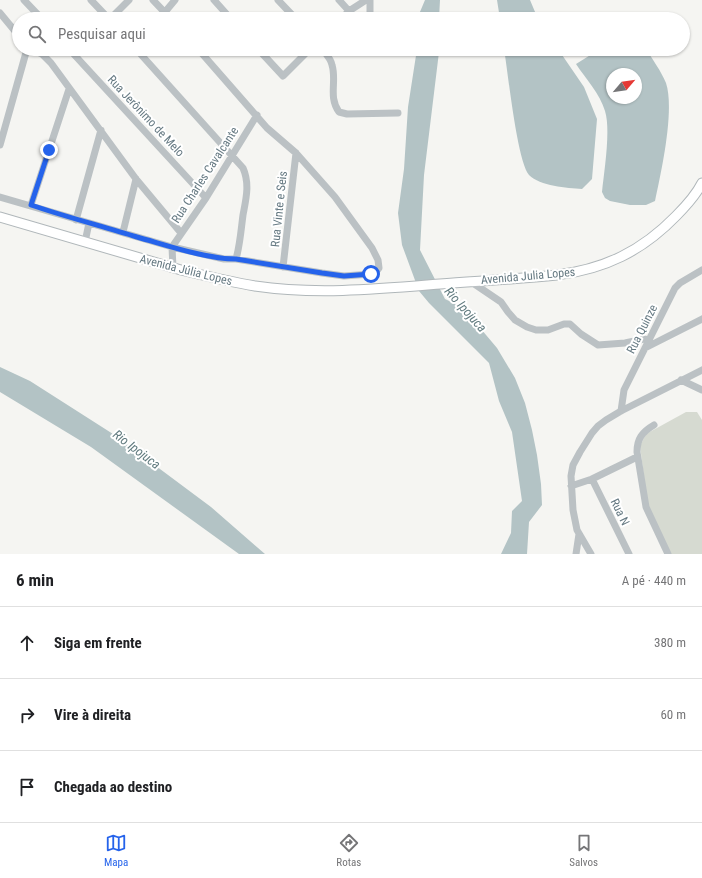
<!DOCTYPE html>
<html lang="pt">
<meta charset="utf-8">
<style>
body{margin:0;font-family:"Roboto Condensed",sans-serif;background:#f2f2f2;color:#202124}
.compass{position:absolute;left:606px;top:68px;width:36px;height:36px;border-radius:50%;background:#fff;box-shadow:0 1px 3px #0004;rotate:61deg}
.stop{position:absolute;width:12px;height:12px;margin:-9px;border:3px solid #2563eb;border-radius:50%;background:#fff}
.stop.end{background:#2563eb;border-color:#fff;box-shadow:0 1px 4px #0008}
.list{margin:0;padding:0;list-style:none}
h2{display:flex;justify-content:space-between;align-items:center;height:52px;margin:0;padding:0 16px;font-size:17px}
h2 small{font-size:13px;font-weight:400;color:#757577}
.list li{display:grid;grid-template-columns:26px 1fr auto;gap:12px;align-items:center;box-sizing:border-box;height:72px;padding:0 16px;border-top:1px solid #e0e0e0}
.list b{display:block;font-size:15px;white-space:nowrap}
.list em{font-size:13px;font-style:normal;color:#757577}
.icon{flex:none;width:22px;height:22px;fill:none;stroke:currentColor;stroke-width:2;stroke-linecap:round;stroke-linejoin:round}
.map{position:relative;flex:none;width:702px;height:554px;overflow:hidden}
.search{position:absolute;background:#fff;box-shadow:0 1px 3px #0004;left:12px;right:12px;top:12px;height:44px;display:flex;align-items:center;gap:10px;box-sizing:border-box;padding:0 14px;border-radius:22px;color:#757577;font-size:15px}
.sheet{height:268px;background:#fff}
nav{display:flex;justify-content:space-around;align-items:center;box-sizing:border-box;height:56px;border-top:1px solid #e0e0e0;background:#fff;font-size:11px;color:#757577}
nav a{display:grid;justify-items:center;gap:2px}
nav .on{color:#2563eb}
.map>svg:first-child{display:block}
</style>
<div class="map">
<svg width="702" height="554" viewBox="0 0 702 554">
<rect width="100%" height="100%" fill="#f5f5f2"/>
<path fill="#d6dad1" d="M686,412H697L702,420V554H671L648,508L640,446L646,434Z"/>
<path fill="#b3c3c5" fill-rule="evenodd" d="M425,0H440L439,19H417Z
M497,0H530L538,19H500Z
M417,49H439V52L424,175L420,250L445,299L468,310L481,329L497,348L515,378L525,403L532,430L537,455L541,484L542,505L529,522L527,554H501L511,533L512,511L522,501L512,432L499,401L489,363L429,303L419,291L402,245L398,213L404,169L408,107Z
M504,49H558L584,87L597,119L592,179L582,189C567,188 540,186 529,175C517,161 508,72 504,49Z
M600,49H646C653,60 661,71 666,83C675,110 661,173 655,201L646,205H630L610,201L605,198L602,192C604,172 611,130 605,111C600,94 586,79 576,64ZM612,74H636V98H612Z
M0,367L30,381L113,434L211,507L265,554H239L91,447L0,392Z"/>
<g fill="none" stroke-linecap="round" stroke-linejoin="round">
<defs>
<path id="secondary" d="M0,217L181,270C206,276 231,282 255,286C316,295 379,289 440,284C479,281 518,279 557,275C605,269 642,251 676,216C686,206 696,195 702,183"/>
</defs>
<use href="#secondary" stroke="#b0b7ba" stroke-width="11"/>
<path stroke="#bbc1c4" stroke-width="7" d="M24,0L42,19
M91,0L109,19
M153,0L171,19
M214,0L231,19
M278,0L296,19
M339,0L349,11
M370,0V19
M165,12L175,0
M0,13L19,36
M110,19L129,0
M341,19L349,11L366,0
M32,49L42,54L51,63L136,179L181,233
M69,49L206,198
M136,49L243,168C250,184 246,199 243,215C241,230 240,245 236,259
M258,49L283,76L310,49
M322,49C326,54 331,59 332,65C337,81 328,97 339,112L347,114L398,113
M0,145L27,49
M0,197L172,247L224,259H236L322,273L344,276L371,274L375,273L379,268L378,260L372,248L335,197L296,153L267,128L198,49
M31,205L69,89
M76,220L101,130
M123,232L136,179
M85,242L89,223
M172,247L206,198L257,115
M172,247L173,268
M283,267L296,153
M470,281L501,302L508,312L515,320L527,327L536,330H548L564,324H570L581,334L598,345L625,343L644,339L649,340
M645,348L702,319
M681,380L702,390
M621,411L624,390L675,288L680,283L702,270
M654,425C642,432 637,439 637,452L646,507L668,554
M592,479L629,554
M571,486L592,479L637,457
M576,554L579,534
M591,554L577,530L573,510L571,476L573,465L580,452L592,433L598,426L606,420L621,411L702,370"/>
<use href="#secondary" stroke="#fff" stroke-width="9"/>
</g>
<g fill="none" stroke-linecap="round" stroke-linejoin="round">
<path stroke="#2563eb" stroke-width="5" d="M49,150L31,205C66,217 102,226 137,237C166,245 206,259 236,259L322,273L344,276L371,274"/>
</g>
<g text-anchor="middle" stroke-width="4" stroke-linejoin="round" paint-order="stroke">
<g font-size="12" fill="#657982" stroke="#fff">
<text transform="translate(146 116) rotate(47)" y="4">Rua Jerônimo de Melo</text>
<text transform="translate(205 175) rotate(-57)" y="4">Rua Charles Cavalcante</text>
<text transform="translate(279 209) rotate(-84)" y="4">Rua Vinte e Seis</text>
<text transform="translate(186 270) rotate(14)" y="4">Avenida Júlia Lopes</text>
<text transform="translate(528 276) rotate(-5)" y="4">Avenida Julia Lopes</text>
<text transform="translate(642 329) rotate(-63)" y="4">Rua Quinze</text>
<text transform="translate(620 512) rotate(64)" y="4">Rua N</text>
</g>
<g font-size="13" font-style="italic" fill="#617b7f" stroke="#fff">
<text transform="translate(466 309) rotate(48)" y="5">Rio Ipojuca</text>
<text transform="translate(137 449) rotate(37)" y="5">Rio Ipojuca</text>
</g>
</g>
</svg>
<svg class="compass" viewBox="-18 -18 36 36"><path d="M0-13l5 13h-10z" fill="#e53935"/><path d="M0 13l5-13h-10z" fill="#757577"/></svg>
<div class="stop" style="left:371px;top:274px"></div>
<div class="stop end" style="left:49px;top:150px"></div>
<div class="search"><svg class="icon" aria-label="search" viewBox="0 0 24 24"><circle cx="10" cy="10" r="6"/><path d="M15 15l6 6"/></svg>Pesquisar aqui</div>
</div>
<section class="sheet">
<h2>6 min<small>A pé · 440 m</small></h2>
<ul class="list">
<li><svg class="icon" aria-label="ahead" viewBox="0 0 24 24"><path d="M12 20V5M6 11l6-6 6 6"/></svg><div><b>Siga em frente</b></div><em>380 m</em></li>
<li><svg class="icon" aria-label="right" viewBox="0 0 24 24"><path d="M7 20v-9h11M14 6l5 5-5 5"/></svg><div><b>Vire à direita</b></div><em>60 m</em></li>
<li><svg class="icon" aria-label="arrive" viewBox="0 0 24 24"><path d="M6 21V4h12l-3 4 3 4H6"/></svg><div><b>Chegada ao destino</b></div></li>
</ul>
</section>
<nav>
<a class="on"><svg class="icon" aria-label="map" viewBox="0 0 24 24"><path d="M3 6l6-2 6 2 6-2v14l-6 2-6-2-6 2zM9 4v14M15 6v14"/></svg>Mapa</a>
<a><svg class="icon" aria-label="directions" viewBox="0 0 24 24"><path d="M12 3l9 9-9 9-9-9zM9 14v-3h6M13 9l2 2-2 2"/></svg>Rotas</a>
<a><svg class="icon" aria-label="saved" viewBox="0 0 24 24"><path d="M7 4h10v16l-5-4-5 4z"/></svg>Salvos</a>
</nav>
